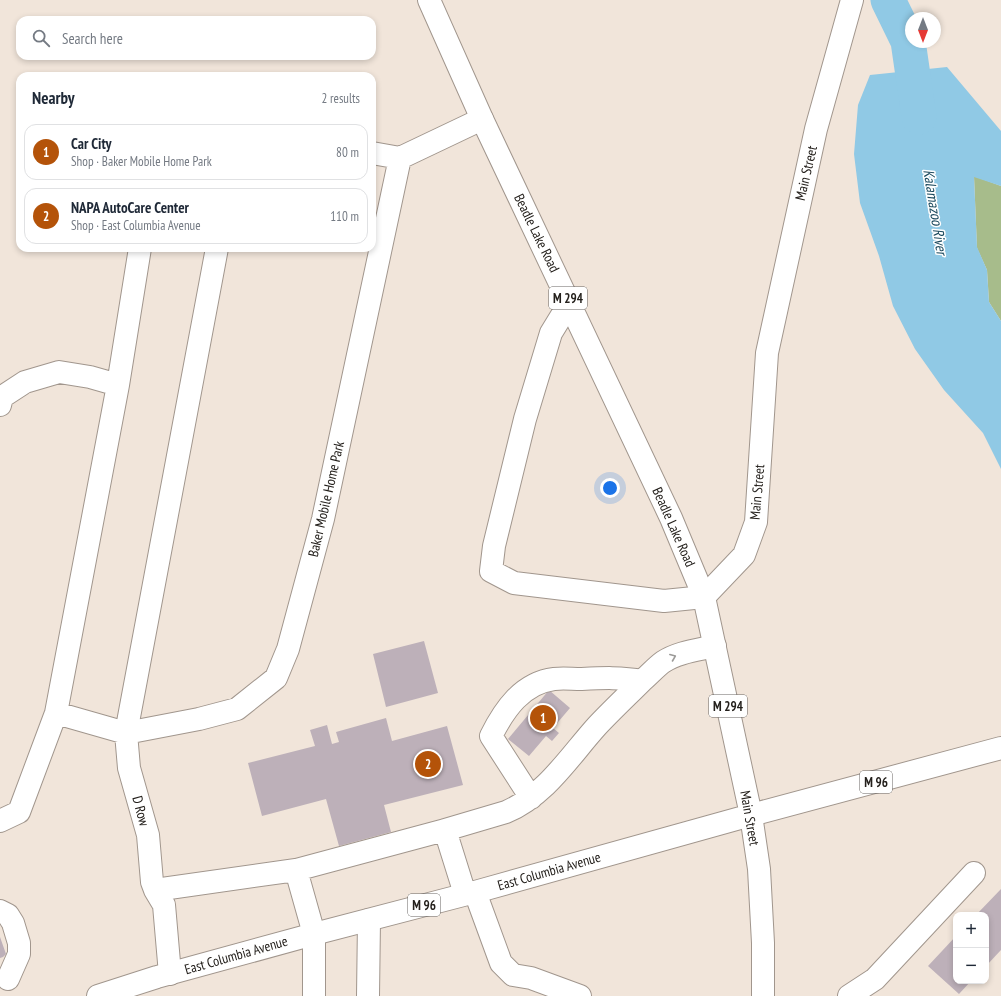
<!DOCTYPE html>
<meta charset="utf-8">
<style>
body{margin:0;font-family:"PT Sans Narrow",sans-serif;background:#f6f6f7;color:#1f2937}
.controls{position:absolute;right:12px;bottom:12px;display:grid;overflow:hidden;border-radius:8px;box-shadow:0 2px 6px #0003}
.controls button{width:36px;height:36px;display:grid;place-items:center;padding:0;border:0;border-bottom:1px solid #e0e1e3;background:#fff;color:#1f2937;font:20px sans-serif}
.compass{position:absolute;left:905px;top:12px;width:36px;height:36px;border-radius:50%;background:#fff;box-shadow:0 2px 6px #0003;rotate:180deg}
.you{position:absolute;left:610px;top:488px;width:14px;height:14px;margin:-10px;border:3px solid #fff;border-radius:50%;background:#1a73e8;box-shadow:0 0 0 6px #1a73e833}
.badge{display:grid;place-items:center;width:26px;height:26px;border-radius:50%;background:#b45309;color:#fff;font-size:13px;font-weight:700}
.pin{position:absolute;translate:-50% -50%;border:2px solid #fff;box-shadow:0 1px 4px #0006}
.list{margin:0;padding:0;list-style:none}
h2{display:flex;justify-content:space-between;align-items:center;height:52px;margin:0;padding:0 16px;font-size:17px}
h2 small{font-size:13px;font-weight:400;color:#747a83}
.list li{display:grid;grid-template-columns:26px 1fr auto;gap:12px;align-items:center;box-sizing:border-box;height:56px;margin:0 8px 8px;padding:0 8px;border:1px solid #e0e1e3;border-radius:12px}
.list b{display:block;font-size:15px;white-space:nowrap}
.list p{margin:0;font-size:13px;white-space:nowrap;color:#747a83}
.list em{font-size:13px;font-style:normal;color:#747a83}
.icon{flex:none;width:22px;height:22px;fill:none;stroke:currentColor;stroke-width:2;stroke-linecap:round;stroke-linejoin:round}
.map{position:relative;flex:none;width:1001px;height:996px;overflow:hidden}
.search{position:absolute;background:#fff;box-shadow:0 2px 6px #0003;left:16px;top:16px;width:360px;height:44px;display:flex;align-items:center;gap:10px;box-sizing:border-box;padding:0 14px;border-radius:12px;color:#747a83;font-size:15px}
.panel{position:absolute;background:#fff;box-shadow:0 2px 6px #0003;left:16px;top:72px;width:360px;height:180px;border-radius:12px}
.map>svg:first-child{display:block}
</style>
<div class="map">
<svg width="1001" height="996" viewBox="0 0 1001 996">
<rect width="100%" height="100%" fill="#f1e5da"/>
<path fill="#a7bc8b" d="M974,176L1001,186V321L989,302L987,270L977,248Z"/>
<path fill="#90c9e5" d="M947,67L1001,131V186L974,177L977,247L987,270L989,302L1001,321V469L983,433L944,390L915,349L893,306L879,256L860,203L854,154L858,105L870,75Z"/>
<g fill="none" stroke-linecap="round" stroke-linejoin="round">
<path stroke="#90c9e5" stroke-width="35" d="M888,0L908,41L919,117"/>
</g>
<path fill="#bdb0b9" d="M424,641L438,693L386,707L373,654Z
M549,690L570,708L553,728L559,733L552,741L546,736L529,756L508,739Z
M386,718L392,741L447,726L463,785L384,805L391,832L339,846L326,799L262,816L248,763L315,746L310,730L327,725L332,744L339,742L336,732Z
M1001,889V950L986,966V915H976Z
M956,936V981H971L959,994L928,966Z
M0,937L6,954L3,957L0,958Z"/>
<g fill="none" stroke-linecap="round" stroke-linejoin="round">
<defs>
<path id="minor" d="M372,153L400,158L482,119
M570,302L551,333L525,419L494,546L491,571L514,583L664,601L704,597L744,555L756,522L767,353L816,129L852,0
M0,405L2,397L25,382L59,372L90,377L118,385
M642,681C649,675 656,667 663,662C678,652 698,650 715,646
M56,713L126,733L199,719L237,709L276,678L288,649L323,519L400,158
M751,815L759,869L763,943V996
M0,821L19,812L56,713L118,385L140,248
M155,890L296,870
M475,892L501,963L513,975L531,978L580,996
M465,894L445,830L506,812C546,795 569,757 597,726C611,711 627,696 642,681C622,677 602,678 581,679C572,679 563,678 554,679C522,683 504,710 491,736L531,798
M0,911L8,915L13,923L19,943V954L8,979
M170,974L164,905L155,890L152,882L148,835L129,768L126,733L217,248
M314,996V934L296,870L445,830
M368,996L369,920
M849,996L875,979L974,873"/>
<path id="major" d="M429,0L482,119L671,518L704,597L751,815
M98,996L157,977L314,934L475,892L751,815L1001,748"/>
</defs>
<use href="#minor" stroke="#a1968d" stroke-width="24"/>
<use href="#major" stroke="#a1968d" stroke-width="24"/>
<use href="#minor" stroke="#fff" stroke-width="22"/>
<use href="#major" stroke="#fff" stroke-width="22"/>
</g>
<defs><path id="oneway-chevron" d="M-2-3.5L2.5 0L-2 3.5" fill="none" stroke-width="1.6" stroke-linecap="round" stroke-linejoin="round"/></defs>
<use stroke="#9c9b99" href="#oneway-chevron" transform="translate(673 657) rotate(-22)"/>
<g text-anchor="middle" stroke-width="3" stroke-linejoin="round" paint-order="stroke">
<g fill="#fff" stroke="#666360" stroke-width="1">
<rect x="549" y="287" width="38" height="22" rx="3"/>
<rect x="709" y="695" width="38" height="22" rx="3"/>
<rect x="860" y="771" width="32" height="22" rx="3"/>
<rect x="408" y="894" width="32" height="22" rx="3"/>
</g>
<g font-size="13" font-weight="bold" fill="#24201c">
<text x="568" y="303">M 294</text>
<text x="728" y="711">M 294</text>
<text x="876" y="787">M 96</text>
<text x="424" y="910">M 96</text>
</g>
<g font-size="14" fill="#24201c" stroke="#fff">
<text transform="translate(806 173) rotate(-77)" y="5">Main Street</text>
<text transform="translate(537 233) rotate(64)" y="5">Beadle Lake Road</text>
<text transform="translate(757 492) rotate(-85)" y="5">Main Street</text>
<text transform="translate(326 499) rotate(-77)" y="5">Baker Mobile Home Park</text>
<text transform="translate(674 527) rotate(66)" y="5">Beadle Lake Road</text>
<text transform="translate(141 811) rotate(75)" y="5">D Row</text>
<text transform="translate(750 818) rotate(80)" y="5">Main Street</text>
<text transform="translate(549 871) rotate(-16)" y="5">East Columbia Avenue</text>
<text transform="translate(236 955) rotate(-16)" y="5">East Columbia Avenue</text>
</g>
<g font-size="15" font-style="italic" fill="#1b495d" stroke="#fff">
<text transform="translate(935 212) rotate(81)" y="5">Kalamazoo River</text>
</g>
</g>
</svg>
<div class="controls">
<button>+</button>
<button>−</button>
</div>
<svg class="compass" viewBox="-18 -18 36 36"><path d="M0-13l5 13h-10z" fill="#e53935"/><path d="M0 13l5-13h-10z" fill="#747a83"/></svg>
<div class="you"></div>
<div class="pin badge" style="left:543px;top:718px">1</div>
<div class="pin badge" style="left:428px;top:764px">2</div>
<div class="search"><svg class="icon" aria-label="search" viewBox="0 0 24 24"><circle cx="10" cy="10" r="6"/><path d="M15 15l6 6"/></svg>Search here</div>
<section class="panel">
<h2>Nearby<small>2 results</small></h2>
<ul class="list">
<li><span class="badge">1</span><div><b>Car City</b><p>Shop · Baker Mobile Home Park</p></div><em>80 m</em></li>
<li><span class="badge">2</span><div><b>NAPA AutoCare Center</b><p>Shop · East Columbia Avenue</p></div><em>110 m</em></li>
</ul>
</section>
</div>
